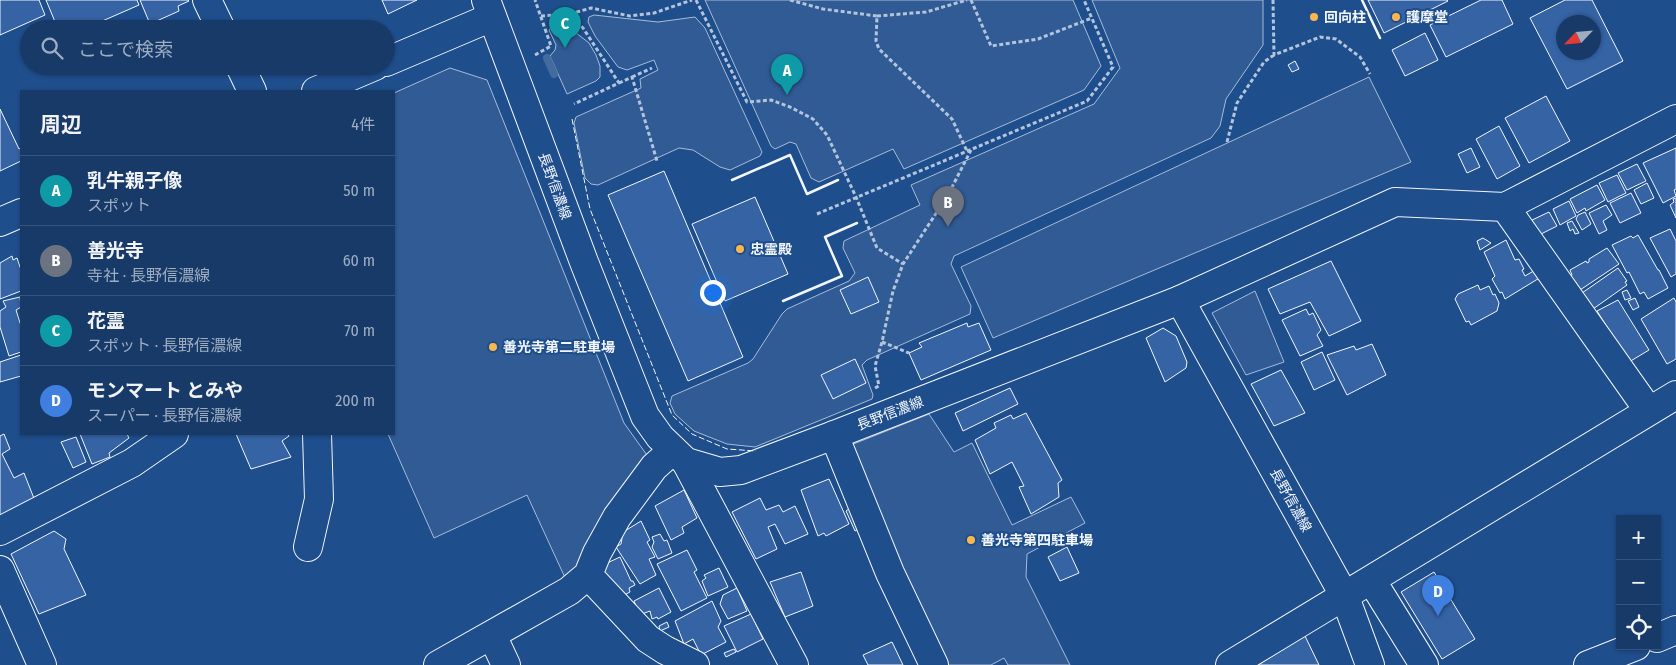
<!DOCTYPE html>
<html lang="ja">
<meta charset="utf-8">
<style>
body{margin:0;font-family:"Fira Sans Condensed","Noto Sans JP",sans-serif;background:#20416f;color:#f1f3f6}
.controls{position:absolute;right:15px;bottom:15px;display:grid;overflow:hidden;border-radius:0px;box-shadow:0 1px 4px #0004}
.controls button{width:45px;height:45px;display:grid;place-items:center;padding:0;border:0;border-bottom:1px solid #36547d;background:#173a69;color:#f1f3f6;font:25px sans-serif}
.compass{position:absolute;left:1556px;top:15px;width:45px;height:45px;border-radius:50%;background:#173a69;box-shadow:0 1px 4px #0004;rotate:244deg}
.you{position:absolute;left:712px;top:292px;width:18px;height:18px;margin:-12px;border:4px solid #fff;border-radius:50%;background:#1a73e8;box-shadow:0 0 0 8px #1a73e833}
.badge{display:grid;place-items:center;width:32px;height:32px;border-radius:50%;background:#ffb74d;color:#fff;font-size:16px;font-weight:700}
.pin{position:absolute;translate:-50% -41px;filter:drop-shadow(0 1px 2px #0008)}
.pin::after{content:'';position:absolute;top:26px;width:18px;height:15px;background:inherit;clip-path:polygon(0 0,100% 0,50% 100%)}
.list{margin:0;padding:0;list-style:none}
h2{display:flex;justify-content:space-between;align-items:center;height:65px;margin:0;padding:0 20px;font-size:21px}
h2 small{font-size:16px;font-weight:400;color:#9eadc0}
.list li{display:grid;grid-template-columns:32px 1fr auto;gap:15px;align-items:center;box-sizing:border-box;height:70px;padding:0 20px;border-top:1px solid #36547d}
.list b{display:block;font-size:19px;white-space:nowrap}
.list p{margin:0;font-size:16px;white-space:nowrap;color:#9eadc0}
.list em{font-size:16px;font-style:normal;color:#9eadc0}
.icon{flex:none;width:28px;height:28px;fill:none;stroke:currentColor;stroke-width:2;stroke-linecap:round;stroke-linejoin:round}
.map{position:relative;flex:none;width:1676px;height:665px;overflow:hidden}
.search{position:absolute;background:#173a69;box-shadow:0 1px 4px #0004;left:20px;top:20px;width:375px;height:55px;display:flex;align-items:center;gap:12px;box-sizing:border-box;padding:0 18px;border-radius:28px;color:#9eadc0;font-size:19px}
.panel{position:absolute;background:#173a69;box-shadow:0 1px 4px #0004;left:20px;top:90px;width:375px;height:345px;border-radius:0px}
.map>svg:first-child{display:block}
</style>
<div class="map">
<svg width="1676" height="665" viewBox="0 0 1676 665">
<rect width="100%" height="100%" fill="#1f4e8c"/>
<path fill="#305b95" stroke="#a8bbd7" d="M705,0H1073L1101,66L1084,90L904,169L893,149L819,182L811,178L796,144L790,142L775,149L771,146Z
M1092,0H1263V45L1226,99L1220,126L1211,138L954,256L951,264L971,306L970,314L867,360L862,365L873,395L872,399L755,447L727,444L694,431L675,414L670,403L672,396L748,363L753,359L782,314L787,309L849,281L855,273L843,248L844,241L920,205L911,185L1094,104L1120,68Z
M594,15L658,22L695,17L705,28L762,152L760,156L730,170L720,167L693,150L679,148L598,185L591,184L585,178L574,123L576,117L641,88L640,79L658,70L654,60L627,70L618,67L595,36L588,22L589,17Z
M554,24L575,32L589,43L596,55L600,66V77L596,81L567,94L550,56L555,50L556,45L549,30Z
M450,68L487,80L624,423L649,458L567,582L527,495L434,538L388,434H394V93Z
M1369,77L1411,162L993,338L961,267Z
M1255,291L1284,362L1246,375L1212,313Z
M929,414L954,452L972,443L1012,525L1071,497L1085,523L1027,554L1026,577L1070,665H1008L1004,658L991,665H944L908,592L851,445Z"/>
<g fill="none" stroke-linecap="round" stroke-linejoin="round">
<path stroke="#446ba0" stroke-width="8" d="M547,58L554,74"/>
</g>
<path fill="#3563a3" stroke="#f2f6ff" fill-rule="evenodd" d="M0,0H39L45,15L0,35Z
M46,0H137L139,5L84,29H58Z
M140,0H188L189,1L178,6L179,11L150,24Z
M382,0H417L388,14Z
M1368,0H1447L1448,1L1384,33Z
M1481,0H1502L1513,24L1446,57L1430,25Z
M1565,0H1592L1623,61L1567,89L1530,18ZM1564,22H1594V52H1564Z
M1425,33L1438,60L1405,76L1392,50Z
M1295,61L1299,69L1292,72L1288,65Z
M1546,96L1570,141L1529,163L1505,118Z
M0,109L19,149L21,148V161L0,171Z
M1499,126L1520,166L1497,179L1476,139Z
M1471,148L1480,167L1467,173L1458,154Z
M1676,148V189L1674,190L1676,196L1663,203L1643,163Z
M1637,164L1646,181L1627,190L1618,173Z
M664,171L743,357L688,381L608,195Z
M1617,175L1626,193L1608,202L1599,183Z
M1647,183L1654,198L1641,204L1634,190Z
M1597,185L1605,200L1586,211L1585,208L1577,213L1570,199Z
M1631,193L1641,213L1620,223L1610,203Z
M755,197L788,274L725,301L692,224Z
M1676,198V218L1670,205L1674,202L1673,199Z
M1569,201L1576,216L1560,225L1553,209Z
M1606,205L1612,215L1603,221L1607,230L1599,234L1589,213Z
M1549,212L1557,226L1537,236L1530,221Z
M1585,212L1591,224L1582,230L1576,219L1578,215Z
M1572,221L1579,233L1575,234L1573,229L1570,231L1567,223Z
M1670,229L1676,241V274L1671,277L1650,238Z
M1638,235L1658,270H1659L1668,288L1648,299L1644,292L1640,294L1629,272L1627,273L1612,245L1631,236L1633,238Z
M1483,238L1491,243L1480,250L1477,241Z
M1506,240L1515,260L1519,259L1524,269L1522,270L1525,276L1537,269L1541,277L1505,299L1502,292L1500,293L1492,279L1495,276L1484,252Z
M1607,248L1619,264L1577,292L1570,277L1572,275L1570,270L1586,261L1587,263L1589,262V259Z
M12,256L13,260L17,258L21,270V291L0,299V263Z
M1331,261L1361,321L1329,336L1310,302L1280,314L1268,289Z
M1618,268L1627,281L1625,282L1627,285L1593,309L1582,293Z
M868,277L879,302L851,314L840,290Z
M1478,285L1480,290L1489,286L1493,295L1495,294L1499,303L1497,311L1471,325L1469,321L1466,322L1455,299L1458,294Z
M1627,290L1631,298L1625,300L1622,292Z
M20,297L21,307L16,310L21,326V352L9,356L0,327V311L6,307L3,301Z
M1635,298L1639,307L1633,310L1628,301Z
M1674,298L1676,302V359L1667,364L1641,319Z
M1618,300L1649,350L1629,362L1597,311Z
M1306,309L1309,315L1313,313L1321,330L1317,335L1323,346L1300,356L1282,320Z
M967,323L968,327L979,323L991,350L921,380L909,353L922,347L919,343Z
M1163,328L1176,336L1187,362L1186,368L1165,382L1146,338Z
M1372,344L1386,375L1347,395L1327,355L1354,346L1356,350Z
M1322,352L1335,380L1314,390L1301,362Z
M21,355V376L0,382V362Z
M855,359L866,383L833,399L821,375Z
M1281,370L1305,413L1274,426L1251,384Z
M1010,388L1018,404L963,431L955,413Z
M1026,413L1062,480L1058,483L1059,497L1031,514L1019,487L1024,486L1012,462L990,474L975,440L996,428L994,423L1011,415L1013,419Z
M4,434L10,449L2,454L14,478L24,473L35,501L0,517V436Z
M80,434H127L129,438L109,453L110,457L92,464Z
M236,434H288L289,436L282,441L291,457L251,469Z
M76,437L86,462L73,468L61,442Z
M829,479L849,524L826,536L824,533L818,536L801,490Z
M684,490L697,518L682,527L684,533L671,540L655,506Z
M760,498L766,510L779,505L783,512L795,506L808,534L785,544L775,524L768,527L777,549L756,559L732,512Z
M853,506L863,527L855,531L846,511Z
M641,521L650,540L647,542L655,557L649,559L656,575L640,584L616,547L621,544L622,538L620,534Z
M54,531L66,539L64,549L86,595L39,614L11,554Z
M660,534L664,541L667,540L672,553L658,559L652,547L654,542L652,537Z
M1067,547L1079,573L1060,581L1048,557Z
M687,550L697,570L694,572L707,598L681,611L657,564Z
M620,557L631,581H633L635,585L629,588L630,592L619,598L601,571L605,564Z
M719,568L728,587L708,596L702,581L706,578L704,575Z
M801,572L813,606L785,617L770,582Z
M1434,572L1475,639L1442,659L1401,592Z
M659,588L671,612L658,619L657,617L652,619L650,611L642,614V612L639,613L634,601Z
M737,588L747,611L728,619L720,604L723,595Z
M712,601L721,621L718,627L726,642L701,655L693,639L684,644L675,621Z
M751,614L763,639L737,652L724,626Z
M667,622L669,627L660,631L659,626Z
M1305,636L1319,665H1258Z
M892,642L903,665H868L863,655Z
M734,649L736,652L726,657L724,653Z"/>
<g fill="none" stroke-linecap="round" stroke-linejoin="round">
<defs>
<path id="minor" d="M207,0L221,29
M386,62L492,17
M240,66L252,91
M316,91L375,66
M1505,207L1649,411
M0,222L21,213
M1180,300L1395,202L1505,207L1676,119
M834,435L890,573L934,665
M686,462L794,665
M0,531L132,463L174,434
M308,547L319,499L317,434
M0,570L42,665
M588,575L648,639L665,650L695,665
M1372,581L1424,665
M492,635L506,665
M1657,638L1676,630
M438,665L569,591L588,575L597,553L617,517L654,467L673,450
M1230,665L1676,395
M1588,665L1636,646"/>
<path id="major" d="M486,0L584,262L645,416L660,437L686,462L720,472L741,470L834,435L1180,300L1345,597L1370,665"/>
</defs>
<use href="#minor" stroke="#f2f6ff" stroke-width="30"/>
<use href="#major" stroke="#f2f6ff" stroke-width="30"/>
<path stroke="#b3c4dc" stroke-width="3" stroke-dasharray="4 2.5" stroke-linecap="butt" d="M696,0L747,102L771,100L790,107L813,119L827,135L856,197L877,248L903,264
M790,0L823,9L877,16L876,41L879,49L952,119L967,151
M971,0L991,46L1038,39L1092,18
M1273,0L1274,55L1320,37L1336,39L1360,57L1370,74
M570,14L591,8L630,16L654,13L692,0
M541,16L569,14L583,28L619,83L574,104
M877,16L926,12L967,0
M535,55L551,46L535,0
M632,77L652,68
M619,83L632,77L657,161
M1227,142L1237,103L1264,62L1274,55
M817,214L1087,101L1113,67L1084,0
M882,342L909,353
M875,388L879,386L875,366L882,342L893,291L903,264L948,195L971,150"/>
<use href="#minor" stroke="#1f4e8c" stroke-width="28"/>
<use href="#major" stroke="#1f4e8c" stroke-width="28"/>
<path stroke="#f2f6ff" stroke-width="1" stroke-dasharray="6 2.5" stroke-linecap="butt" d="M572,119L590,209L672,415L692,434L727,449L756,451"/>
<path stroke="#f2f6ff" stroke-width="2.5" d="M1362,0L1380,38
M732,180L790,155L807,194L838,180
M783,301L842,276L825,237L857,223"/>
</g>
<g fill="#ffb74d" stroke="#1f4e8c" stroke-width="2">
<circle cx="1314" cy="17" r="5"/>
<circle cx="1396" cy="17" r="5"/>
<circle cx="740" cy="249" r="5"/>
<circle cx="493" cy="347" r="5"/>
<circle cx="971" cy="540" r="5"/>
</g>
<g text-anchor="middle" stroke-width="4" stroke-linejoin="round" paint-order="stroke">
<g font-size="14" font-weight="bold" fill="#f2f6ff" stroke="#1f4e8c" text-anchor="start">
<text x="1324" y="22">回向柱</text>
<text x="1406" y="22">護摩堂</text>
<text x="750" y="254">忠霊殿</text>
<text x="503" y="352">善光寺第二駐車場</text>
<text x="981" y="545">善光寺第四駐車場</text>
</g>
<g font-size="14" fill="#f2f6ff" stroke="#1f4e8c">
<text transform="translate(555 186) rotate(70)" y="5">長野信濃線</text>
<text transform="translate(890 413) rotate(-21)" y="5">長野信濃線</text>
<text transform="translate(1291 500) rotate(61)" y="5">長野信濃線</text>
</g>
</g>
</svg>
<div class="controls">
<button>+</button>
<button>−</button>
<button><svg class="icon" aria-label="locate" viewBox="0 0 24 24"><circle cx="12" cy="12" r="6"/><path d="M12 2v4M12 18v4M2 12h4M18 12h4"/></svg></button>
</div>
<svg class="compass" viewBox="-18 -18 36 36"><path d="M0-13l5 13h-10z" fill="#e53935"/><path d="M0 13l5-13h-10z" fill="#9eadc0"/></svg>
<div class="you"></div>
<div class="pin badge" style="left:787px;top:95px;background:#0f9aa8">A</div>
<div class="pin badge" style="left:948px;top:227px;background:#6b7280">B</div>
<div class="pin badge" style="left:565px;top:48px;background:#0f9aa8">C</div>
<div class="pin badge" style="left:1438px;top:616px;background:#3f7fe0">D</div>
<div class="search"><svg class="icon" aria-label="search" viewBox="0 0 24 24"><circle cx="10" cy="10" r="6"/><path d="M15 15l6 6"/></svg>ここで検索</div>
<section class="panel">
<h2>周辺<small>4件</small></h2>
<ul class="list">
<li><span class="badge" style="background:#0f9aa8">A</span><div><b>乳牛親子像</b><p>スポット</p></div><em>50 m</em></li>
<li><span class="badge" style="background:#6b7280">B</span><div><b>善光寺</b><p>寺社 · 長野信濃線</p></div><em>60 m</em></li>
<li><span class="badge" style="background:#0f9aa8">C</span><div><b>花霊</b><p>スポット · 長野信濃線</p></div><em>70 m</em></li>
<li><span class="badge" style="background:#3f7fe0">D</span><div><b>モンマート とみや</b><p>スーパー · 長野信濃線</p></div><em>200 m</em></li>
</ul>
</section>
</div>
